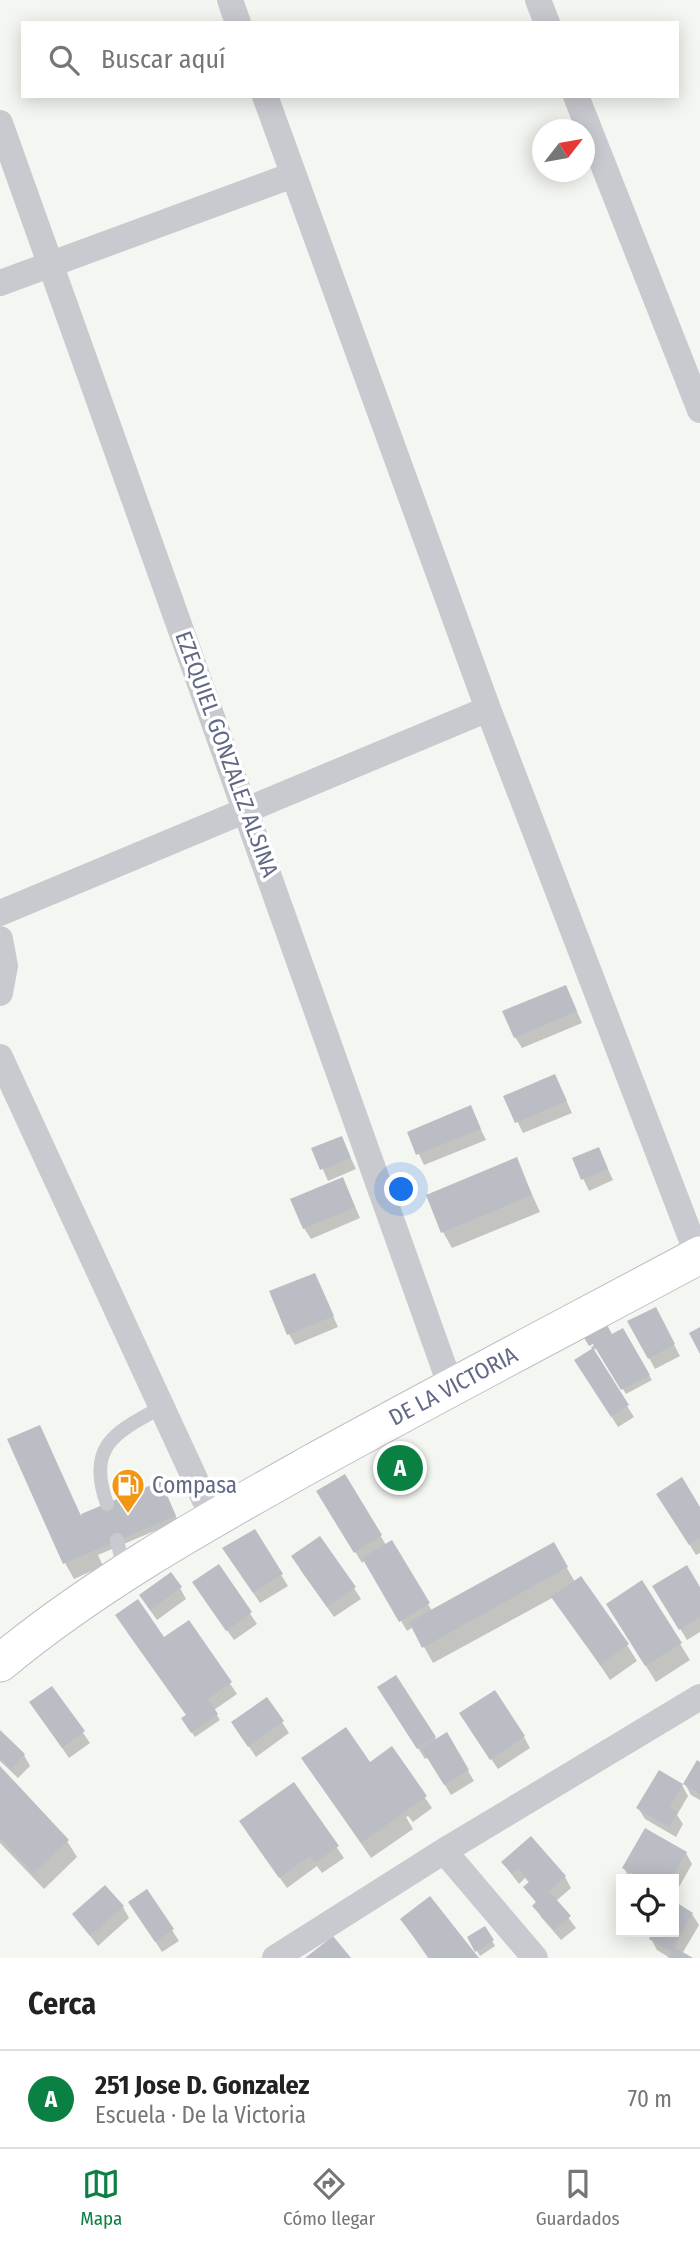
<!DOCTYPE html>
<html lang="es">
<meta charset="utf-8">
<style>
body{margin:0;font-family:"Fira Sans Condensed",sans-serif;background:#f2f2f2;color:#222}
.controls{position:absolute;right:21px;bottom:21px;display:grid;overflow:hidden;border-radius:0px;box-shadow:0 4px 18px #0003}
.controls button{width:63px;height:63px;display:grid;place-items:center;padding:0;border:0;border-bottom:2px solid #e0e0e0;background:#fff;color:#222;font:35px sans-serif}
.compass{position:absolute;left:532px;top:119px;width:63px;height:63px;border-radius:50%;background:#fff;box-shadow:0 4px 18px #0003;rotate:59deg}
.you{position:absolute;left:402px;top:1190px;width:24px;height:24px;margin:-18px;border:5px solid #fff;border-radius:50%;background:#1a73e8;box-shadow:0 0 0 10px #1a73e833}
.badge{display:grid;place-items:center;width:46px;height:46px;border-radius:50%;background:#0b8043;color:#fff;font-size:23px;font-weight:700}
.pin{position:absolute;translate:-50% -50%;border:4px solid #fff;box-shadow:0 2px 7px #0006}
.list{margin:0;padding:0;list-style:none}
h2{display:flex;justify-content:space-between;align-items:center;height:91px;margin:0;padding:0 28px;font-size:30px}
h2 small{font-size:23px;font-weight:400;color:#767676}
.list li{display:grid;grid-template-columns:46px 1fr auto;gap:21px;align-items:center;box-sizing:border-box;height:98px;padding:0 28px;border-top:2px solid #e0e0e0}
.list b{display:block;font-size:26px;white-space:nowrap}
.list p{margin:0;font-size:23px;white-space:nowrap;color:#767676}
.list em{font-size:23px;font-style:normal;color:#767676}
.icon{flex:none;width:38px;height:38px;fill:none;stroke:currentColor;stroke-width:2;stroke-linecap:round;stroke-linejoin:round}
.map{position:relative;flex:none;width:700px;height:1958px;overflow:hidden}
.search{position:absolute;background:#fff;box-shadow:0 4px 18px #0003;left:21px;right:21px;top:21px;height:77px;display:flex;align-items:center;gap:18px;box-sizing:border-box;padding:0 24px;border-radius:0px;color:#767676;font-size:26px}
.sheet{height:189px;background:#fff}
nav{display:flex;justify-content:space-around;align-items:center;box-sizing:border-box;height:98px;border-top:2px solid #e0e0e0;background:#fff;font-size:19px;color:#767676}
nav a{display:grid;justify-items:center;gap:4px}
nav .on{color:#0b8043}
.map>svg:first-child{display:block}
</style>
<div class="map">
<svg width="700" height="1958" viewBox="0 0 700 1958">
<rect width="100%" height="100%" fill="#f4f6f1"/>
<path fill="#0003" d="M571,998L582,1023L522,1048L515,1037Z
M555,1076L572,1113L523,1133L505,1096Z
M470,1107L486,1140L424,1165L409,1133Z
M341,1138L356,1169L328,1181L314,1149Z
M599,1149L613,1180L589,1191L574,1159Z
M516,1159L540,1212L452,1248L443,1232Z
M348,1190L360,1218L311,1239L304,1228Z
M315,1275L338,1327L295,1345L289,1334Z
M661,1320L680,1356L655,1369L630,1322Z
M622,1331L652,1380L626,1394L597,1348L592,1351L634,1417L618,1427L576,1361L593,1350L591,1347Z
M39,1427L81,1516L161,1483L178,1521L98,1555L103,1566L74,1579L65,1563Z
M344,1476L386,1545L392,1542L432,1611L553,1544L575,1582L627,1645L637,1661L610,1680L554,1597L433,1663L413,1627L407,1631L365,1560L362,1563L319,1492Z
M665,1505L700,1510V1553L696,1555Z
M254,1531L288,1586L260,1603L231,1559Z
M218,1566L257,1624L234,1640L201,1594Z
M299,1568L354,1588L361,1599L334,1617Z
M642,1583L690,1660L656,1682L617,1620Z
M655,1587L700,1590V1632L687,1640Z
M180,1588L186,1599L157,1620L147,1606Z
M188,1622L237,1694L214,1710L220,1720L195,1737L186,1724L187,1716L127,1632L168,1645Z
M396,1677L437,1741L447,1735L474,1781L451,1795L428,1757L425,1759L386,1698Z
M52,1688L90,1743L69,1758L38,1713Z
M267,1699L289,1733L256,1757L240,1733Z
M468,1725L524,1737L530,1748L498,1769Z
M0,1732L24,1755L30,1766L18,1778L0,1761Z
M392,1749L432,1808L413,1822L408,1816L406,1817L413,1829L371,1858L303,1759L370,1764Z
M700,1764V1800L691,1795L685,1784Z
M0,1769L67,1841L77,1857L44,1889L0,1843Z
M293,1784L344,1858L322,1873L317,1866L287,1888L247,1832Z
M682,1785L688,1796L677,1815L683,1824L676,1837L645,1819L638,1808Z
M686,1853L692,1864L674,1896V1879H644L631,1871V1876L637,1879H630L624,1868Z
M503,1863L565,1877L571,1888L556,1901L576,1928L561,1940L541,1917L535,1906L537,1904L526,1887L530,1884L525,1878L519,1884Z
M105,1887L123,1907L129,1918L98,1946L74,1915Z
M147,1891L179,1941L162,1952L137,1913Z
M674,1903L692,1914L699,1925L682,1954L690,1958H670L657,1950L651,1939L655,1932H674Z
M402,1920L476,1958H428Z
M485,1928L495,1946L480,1956L469,1938Z"/>
<path fill="#bbbdc5" d="M566,985L577,1011L514,1038L502,1011Z
M555,1074L567,1101L515,1123L503,1096Z
M471,1105L481,1129L416,1155L407,1132Z
M342,1136L351,1158L320,1170L311,1148Z
M599,1147L608,1169L581,1180L572,1158Z
M517,1157L532,1195L441,1233L426,1195Z
M343,1177L355,1207L303,1229L290,1199Z
M315,1273L334,1316L287,1335L269,1291Z
M656,1307L675,1344L648,1359L627,1321Z
M606,1323L612,1334L623,1328L650,1375L621,1390L593,1344L589,1346L583,1336Z
M700,1327V1354L689,1333Z
M593,1348L629,1405L611,1417L574,1360Z
M40,1425L85,1525L81,1514L161,1481L176,1516L63,1564L7,1439Z
M345,1474L382,1535L354,1553L316,1491Z
M682,1477L700,1507V1538L689,1545L656,1494Z
M255,1529L283,1574L253,1593L222,1548Z
M320,1536L356,1587L327,1607L291,1556Z
M392,1540L430,1603L399,1622L362,1558Z
M554,1542L568,1567L422,1648L409,1622Z
M219,1564L252,1612L226,1631L192,1582Z
M687,1565L700,1587V1617L679,1630L652,1586Z
M171,1572L182,1587L150,1610L139,1595Z
M581,1576L629,1644L600,1665L551,1597Z
M642,1580L682,1643L645,1666L606,1604Z
M138,1599L164,1637L189,1620L232,1682L208,1699L218,1714L191,1733L181,1718L186,1715L115,1615Z
M396,1675L436,1737L417,1749L377,1687Z
M52,1686L85,1731L62,1748L29,1702Z
M495,1690L525,1736L490,1760L459,1713Z
M267,1697L284,1721L248,1747L231,1722Z
M346,1727L370,1762L392,1746L427,1796L361,1843L301,1758Z
M0,1730L25,1754L11,1769L0,1758Z
M447,1732L469,1770L444,1785L421,1748Z
M697,1760L700,1762V1794L683,1784Z
M0,1766L69,1840L33,1873L0,1838Z
M659,1770L683,1784L670,1807L678,1812L669,1827L636,1808Z
M294,1782L339,1846L315,1863L310,1856L279,1878L239,1821Z
M645,1828L687,1852L671,1879H641L622,1868Z
M531,1836L566,1876L549,1891L571,1916L554,1930L532,1906L536,1902L523,1887L530,1881L518,1869L512,1874L501,1862Z
M105,1885L124,1906L90,1936L72,1914Z
M147,1889L174,1929L155,1942L128,1902Z
M430,1896L479,1958H430L400,1919Z
M674,1901L693,1913L674,1947L693,1958H668L672,1952L649,1939L653,1932H674Z
M485,1926L494,1940L475,1952L467,1937Z
M333,1936L351,1958H305Z"/>
<g fill="none" stroke-linecap="round" stroke-linejoin="round">
<defs>
<path id="secondary" d="M0,1663C95,1584 205,1523 312,1463C441,1392 571,1324 700,1255"/>
</defs>
<use href="#secondary" stroke="#bdbfc5" stroke-width="39"/>
<path stroke="#c9cacf" stroke-width="14" d="M107,1504C86,1445 116,1432 162,1407
M117,1540L124,1570"/>
<path stroke="#c9cacf" stroke-width="26" d="M230,0L238,23
M538,0L547,23
M265,96L488,709L698,1256
M576,96L700,410
M0,123L451,1387
M0,283L293,175
M0,913L488,709
M0,939L5,966L0,993
M0,1057L213,1518
M444,1851L535,1958
M275,1958L444,1851L700,1697"/>
<use href="#secondary" stroke="#fff" stroke-width="37"/>
</g>
<defs>
<symbol id="fuel-pin" viewBox="-11 -11 22 30"><path d="M0 17L-7.5 6A9.5 9.5 0 1 1 7.5 6Z" fill="#f39614" stroke="#fff"/><path d="M-5.5-6h7V0h2V4h1.3V-2.5L3-4.5l.8-.8L6-3V5H2.5V1h-1V6h-7ZM-4.2-4.7v3.2H.2V-4.7Z" fill="#fff"/></symbol>
</defs>
<g fill-rule="evenodd">
<use href="#fuel-pin" x="109" y="1466" width="38" height="52"/>
</g>
<g text-anchor="middle" stroke-width="7" stroke-linejoin="round" paint-order="stroke">
<g font-size="23" fill="#616985" stroke="#fff">
<text transform="translate(227 754) rotate(70)" y="8">EZEQUIEL GONZALEZ ALSINA</text>
<text transform="translate(453 1386) rotate(-28)" y="8">DE LA VICTORIA</text>
</g>
<g font-size="23" fill="#616985" stroke="#fff" text-anchor="start">
<text x="152" y="1493">Compasa</text>
</g>
</g>
</svg>
<div class="controls">
<button><svg class="icon" aria-label="locate" viewBox="0 0 24 24"><circle cx="12" cy="12" r="6"/><path d="M12 2v4M12 18v4M2 12h4M18 12h4"/></svg></button>
</div>
<svg class="compass" viewBox="-18 -18 36 36"><path d="M0-13l5 13h-10z" fill="#e53935"/><path d="M0 13l5-13h-10z" fill="#767676"/></svg>
<div class="you"></div>
<div class="pin badge" style="left:400px;top:1468px">A</div>
<div class="search"><svg class="icon" aria-label="search" viewBox="0 0 24 24"><circle cx="10" cy="10" r="6"/><path d="M15 15l6 6"/></svg>Buscar aquí</div>
</div>
<section class="sheet">
<h2>Cerca<small></small></h2>
<ul class="list">
<li><span class="badge">A</span><div><b>251 Jose D. Gonzalez</b><p>Escuela · De la Victoria</p></div><em>70 m</em></li>
</ul>
</section>
<nav>
<a class="on"><svg class="icon" aria-label="map" viewBox="0 0 24 24"><path d="M3 6l6-2 6 2 6-2v14l-6 2-6-2-6 2zM9 4v14M15 6v14"/></svg>Mapa</a>
<a><svg class="icon" aria-label="directions" viewBox="0 0 24 24"><path d="M12 3l9 9-9 9-9-9zM9 14v-3h6M13 9l2 2-2 2"/></svg>Cómo llegar</a>
<a><svg class="icon" aria-label="saved" viewBox="0 0 24 24"><path d="M7 4h10v16l-5-4-5 4z"/></svg>Guardados</a>
</nav>
